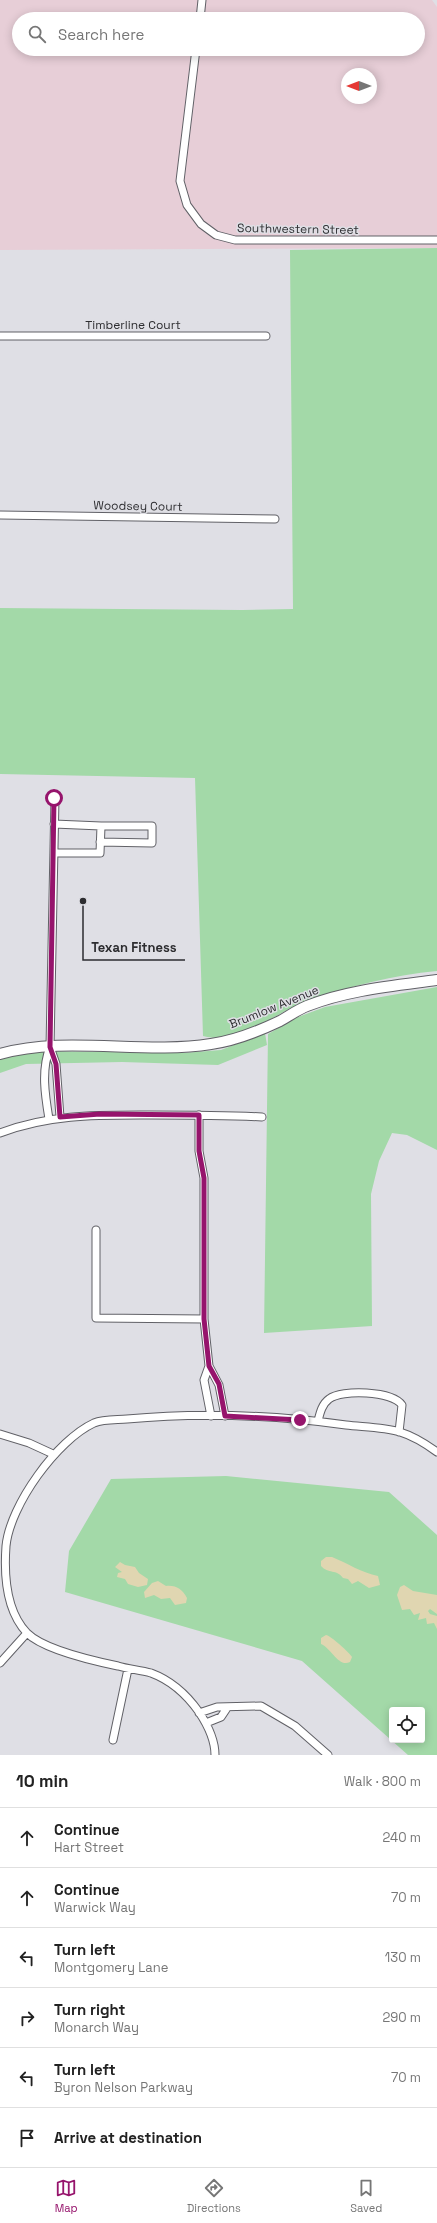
<!DOCTYPE html>
<meta charset="utf-8">
<style>
body{margin:0;font-family:"Space Grotesk",sans-serif;background:#f6f6f6;color:#222}
.controls{position:absolute;right:12px;bottom:12px;display:grid;overflow:hidden;border-radius:4px;box-shadow:0 2px 10px #0003}
.controls button{width:36px;height:36px;display:grid;place-items:center;padding:0;border:0;border-bottom:1px solid #e0e0e0;background:#fff;color:#222;font:20px sans-serif}
.compass{position:absolute;left:341px;top:68px;width:36px;height:36px;border-radius:50%;background:#fff;box-shadow:0 2px 10px #0003;rotate:270deg}
.stop{position:absolute;width:12px;height:12px;margin:-9px;border:3px solid #96146c;border-radius:50%;background:#fff}
.stop.end{background:#96146c;border-color:#fff;box-shadow:0 1px 4px #0008}
.list{margin:0;padding:0;list-style:none}
h2{display:flex;justify-content:space-between;align-items:center;height:52px;margin:0;padding:0 16px;font-size:17px}
h2 small{font-size:13px;font-weight:400;color:#767676}
.list li{display:grid;grid-template-columns:26px 1fr auto;gap:12px;align-items:center;box-sizing:border-box;height:60px;padding:0 16px;border-top:1px solid #e0e0e0}
.list b{display:block;font-size:15px;white-space:nowrap}
.list p{margin:0;font-size:13px;white-space:nowrap;color:#767676}
.list em{font-size:13px;font-style:normal;color:#767676}
.icon{flex:none;width:22px;height:22px;fill:none;stroke:currentColor;stroke-width:2;stroke-linecap:round;stroke-linejoin:round}
.map{position:relative;flex:none;width:437px;height:1755px;overflow:hidden}
.search{position:absolute;background:#fff;box-shadow:0 2px 10px #0003;left:12px;right:12px;top:12px;height:44px;display:flex;align-items:center;gap:10px;box-sizing:border-box;padding:0 14px;border-radius:22px;color:#767676;font-size:15px}
.sheet{height:412px;background:#fff}
nav{display:flex;justify-content:space-around;align-items:center;box-sizing:border-box;height:56px;border-top:1px solid #e0e0e0;background:#fff;font-size:11px;color:#767676}
nav a{display:grid;justify-items:center;gap:2px}
nav .on{color:#96146c}
.map>svg:first-child{display:block}
</style>
<div class="map">
<svg width="437" height="1755" viewBox="0 0 437 1755">
<rect width="100%" height="100%" fill="#dfdfe5"/>
<path fill="#e7ced7" fill-rule="evenodd" d="M0,0H432L437,7V248L0,250ZM19,19H418V49H19ZM347,74H371V98H347Z"/>
<path fill="#a3d9a8" fill-rule="evenodd" d="M437,248V971C394,975 351,986 310,1000C277,1011 238,1046 203,1036L195,778L0,774V608L242,610L293,609L290,250Z
M437,987V1150L407,1135L392,1133L379,1161L371,1194L372,1326L264,1333L268,1034L298,1017L325,1007Z
M265,1033L267,1045L218,1065L122,1062L26,1064L0,1073V1059L29,1051L183,1053L221,1050Z
M226,1476L389,1492L437,1535V1755H408L302,1661L65,1592L69,1551L111,1479ZM392,1710H422V1740H392Z"/>
<path fill="#e0d6b1" d="M332,1557C347,1563 362,1573 378,1576L380,1585L369,1588L358,1581L352,1584L348,1579L343,1578C337,1569 328,1574 321,1566V1561L326,1557Z
M120,1562L125,1565L135,1567L139,1573L148,1579L147,1585L138,1587L128,1584L125,1579L117,1577L118,1573L122,1572L115,1567Z
M158,1581L166,1586C176,1585 182,1589 187,1598L186,1603L175,1605L170,1598L161,1599L154,1595L145,1598L144,1592L152,1583Z
M404,1585L413,1591L437,1595V1614L430,1609L428,1611L430,1614L437,1616V1629L434,1623L427,1624L426,1618L418,1620L420,1613L414,1615L410,1609L402,1610L397,1595L400,1587Z
M326,1635C330,1635 350,1653 352,1657L350,1662C339,1668 331,1648 321,1644V1638Z"/>
<g fill="none" stroke-linecap="round" stroke-linejoin="round">
<defs>
<path id="street" d="M200,19L202,0
M196,49L180,181L187,205L201,224L216,235L235,240H437
M0,336H266
M0,515L275,519
M100,842L152,843V826H101
M54,853H100L101,826L54,824
M50,1047L56,1064L60,1117
M199,1115V1151L204,1178V1319L209,1366L219,1385L225,1416
M49,1119C45,1095 41,1070 50,1047L55,798
M0,1133C49,1114 98,1115 149,1115C187,1115 224,1115 262,1117
M96,1230V1318L204,1319
M209,1366L204,1380L211,1416
M318,1421C320,1413 322,1404 329,1399C342,1389 392,1391 402,1405L399,1432
M0,1434L29,1443L53,1454
M0,1663L27,1633
M199,1713L217,1707L261,1706L295,1726L328,1755
M206,1723L221,1717L227,1708
M113,1740L128,1669
M215,1755C215,1740 207,1724 199,1712C187,1695 170,1680 151,1673C140,1670 128,1669 118,1666C94,1661 44,1650 27,1633C6,1611 4,1574 6,1546C10,1505 57,1440 94,1423C104,1419 117,1420 127,1419C200,1412 274,1415 346,1425C363,1427 384,1427 400,1432C413,1436 426,1444 437,1452"/>
<path id="secondary" d="M0,1054C65,1035 143,1055 211,1044C234,1041 259,1031 280,1021C289,1016 297,1010 307,1006C348,990 393,986 437,980"/>
</defs>
<use href="#street" stroke="#616167" stroke-width="9"/>
<use href="#secondary" stroke="#616167" stroke-width="12"/>
<use href="#street" stroke="#fff" stroke-width="7"/>
<use href="#secondary" stroke="#fff" stroke-width="10"/>
</g>
<g fill="none" stroke-linecap="round" stroke-linejoin="round">
<path stroke="#96146c" stroke-width="5" d="M54,798L50,1047L56,1064L60,1117L100,1114L199,1115V1151L204,1178V1319L209,1366L219,1384L225,1416L300,1420"/>
</g>
<g text-anchor="middle" stroke-width="3" stroke-linejoin="round" paint-order="stroke">
<g font-size="12" fill="#2d2d30" stroke="#dfdfe5">
<text transform="translate(298 229) rotate(1)" y="4">Southwestern Street</text>
<text x="133" y="329">Timberline Court</text>
<text transform="translate(138 506) rotate(1)" y="4">Woodsey Court</text>
<text transform="translate(274 1007) rotate(-22)" y="4">Brumlow Avenue</text>
</g>
</g>
<path fill="none" stroke="#2d2d30" stroke-width="1.5" d="M83 901L83 960H185"/>
<circle fill="#2d2d30" stroke="#dfdfe5" stroke-width="1.5" cx="83" cy="901" r="4"/>
<g font-size="13" text-anchor="middle" font-weight="bold" fill="#2d2d30" stroke="#dfdfe5" stroke-width="3" stroke-linejoin="round" paint-order="stroke">
<text x="134" y="952">Texan Fitness</text>
</g>
</svg>
<div class="controls">
<button><svg class="icon" aria-label="locate" viewBox="0 0 24 24"><circle cx="12" cy="12" r="6"/><path d="M12 2v4M12 18v4M2 12h4M18 12h4"/></svg></button>
</div>
<svg class="compass" viewBox="-18 -18 36 36"><path d="M0-13l5 13h-10z" fill="#e53935"/><path d="M0 13l5-13h-10z" fill="#767676"/></svg>
<div class="stop" style="left:54px;top:798px"></div>
<div class="stop end" style="left:300px;top:1420px"></div>
<div class="search"><svg class="icon" aria-label="search" viewBox="0 0 24 24"><circle cx="10" cy="10" r="6"/><path d="M15 15l6 6"/></svg>Search here</div>
</div>
<section class="sheet">
<h2>10 min<small>Walk · 800 m</small></h2>
<ul class="list">
<li><svg class="icon" aria-label="ahead" viewBox="0 0 24 24"><path d="M12 20V5M6 11l6-6 6 6"/></svg><div><b>Continue</b><p>Hart Street</p></div><em>240 m</em></li>
<li><svg class="icon" aria-label="ahead" viewBox="0 0 24 24"><path d="M12 20V5M6 11l6-6 6 6"/></svg><div><b>Continue</b><p>Warwick Way</p></div><em>70 m</em></li>
<li><svg class="icon" aria-label="left" viewBox="0 0 24 24"><path d="M17 20v-9H6M10 6l-5 5 5 5"/></svg><div><b>Turn left</b><p>Montgomery Lane</p></div><em>130 m</em></li>
<li><svg class="icon" aria-label="right" viewBox="0 0 24 24"><path d="M7 20v-9h11M14 6l5 5-5 5"/></svg><div><b>Turn right</b><p>Monarch Way</p></div><em>290 m</em></li>
<li><svg class="icon" aria-label="left" viewBox="0 0 24 24"><path d="M17 20v-9H6M10 6l-5 5 5 5"/></svg><div><b>Turn left</b><p>Byron Nelson Parkway</p></div><em>70 m</em></li>
<li><svg class="icon" aria-label="arrive" viewBox="0 0 24 24"><path d="M6 21V4h12l-3 4 3 4H6"/></svg><div><b>Arrive at destination</b></div></li>
</ul>
</section>
<nav>
<a class="on"><svg class="icon" aria-label="map" viewBox="0 0 24 24"><path d="M3 6l6-2 6 2 6-2v14l-6 2-6-2-6 2zM9 4v14M15 6v14"/></svg>Map</a>
<a><svg class="icon" aria-label="directions" viewBox="0 0 24 24"><path d="M12 3l9 9-9 9-9-9zM9 14v-3h6M13 9l2 2-2 2"/></svg>Directions</a>
<a><svg class="icon" aria-label="saved" viewBox="0 0 24 24"><path d="M7 4h10v16l-5-4-5 4z"/></svg>Saved</a>
</nav>
